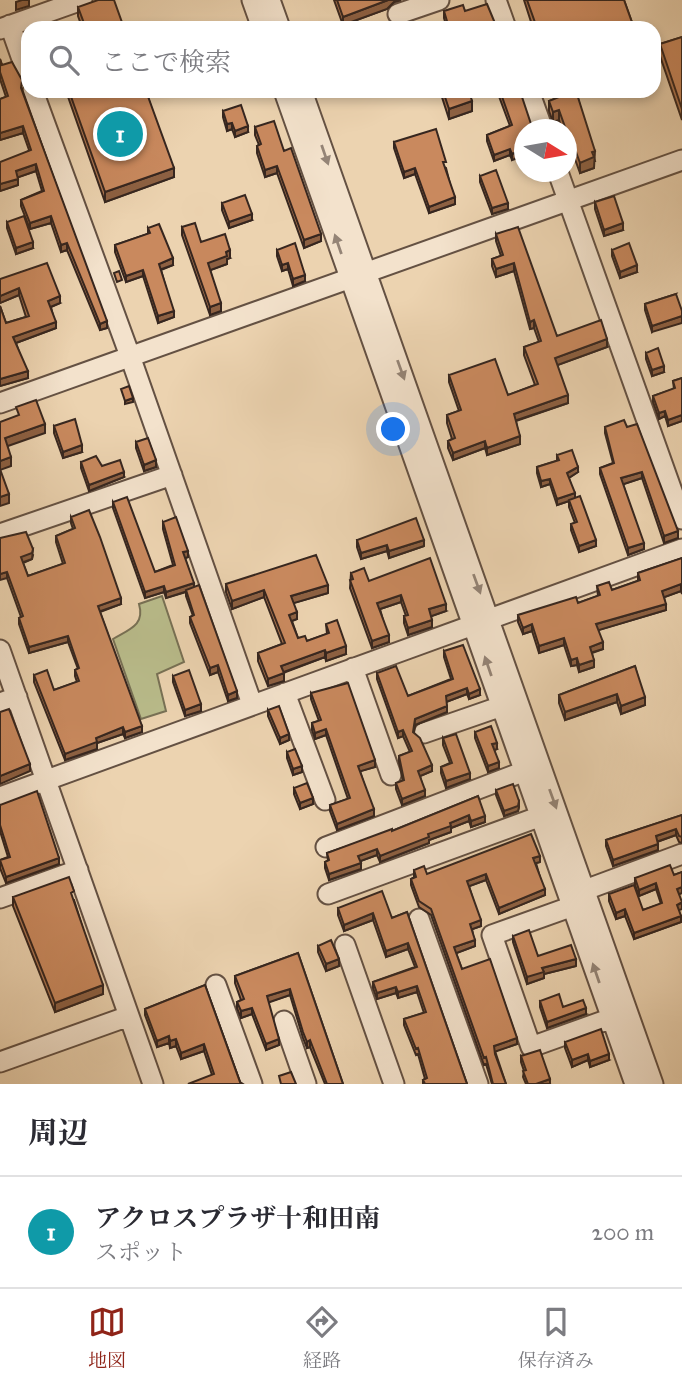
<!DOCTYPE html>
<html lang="ja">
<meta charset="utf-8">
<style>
body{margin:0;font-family:"IM FELL Great Primer","Noto Serif JP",serif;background:#f2f2f3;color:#2b2b33}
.compass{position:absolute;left:514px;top:119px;width:63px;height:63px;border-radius:50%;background:#fff;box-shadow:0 4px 10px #0003;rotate:101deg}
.you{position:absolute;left:394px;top:430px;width:24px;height:24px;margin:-18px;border:5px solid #fff;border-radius:50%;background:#1a73e8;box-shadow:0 0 0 10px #1a73e833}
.badge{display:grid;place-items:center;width:46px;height:46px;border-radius:50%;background:#8f2418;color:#fff;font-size:23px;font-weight:700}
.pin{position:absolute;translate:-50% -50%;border:4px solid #fff;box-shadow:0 2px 7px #0006}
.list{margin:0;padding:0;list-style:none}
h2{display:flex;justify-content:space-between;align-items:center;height:91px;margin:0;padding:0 28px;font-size:30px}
h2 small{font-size:23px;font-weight:400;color:#7c7c81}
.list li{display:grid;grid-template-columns:46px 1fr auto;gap:21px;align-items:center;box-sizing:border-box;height:112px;padding:0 28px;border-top:2px solid #e1e1e2}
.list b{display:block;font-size:26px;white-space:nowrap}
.list p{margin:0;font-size:23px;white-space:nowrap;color:#7c7c81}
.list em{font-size:23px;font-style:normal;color:#7c7c81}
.icon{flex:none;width:38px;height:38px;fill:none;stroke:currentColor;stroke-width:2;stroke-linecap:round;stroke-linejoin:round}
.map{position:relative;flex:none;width:682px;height:1084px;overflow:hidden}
.search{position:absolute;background:#fff;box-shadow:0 4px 10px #0003;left:21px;right:21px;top:21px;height:77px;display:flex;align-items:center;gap:18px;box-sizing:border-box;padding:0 24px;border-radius:21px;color:#7c7c81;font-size:26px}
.sheet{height:203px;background:#fff}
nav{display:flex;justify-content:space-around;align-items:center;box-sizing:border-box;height:98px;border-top:2px solid #e1e1e2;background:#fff;font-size:19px;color:#7c7c81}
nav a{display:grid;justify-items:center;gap:4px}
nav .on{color:#8f2418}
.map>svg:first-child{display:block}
</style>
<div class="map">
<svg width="682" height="1084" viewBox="0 0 682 1084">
<rect width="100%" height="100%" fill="#ecd3b0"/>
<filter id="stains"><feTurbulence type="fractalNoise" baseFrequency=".00286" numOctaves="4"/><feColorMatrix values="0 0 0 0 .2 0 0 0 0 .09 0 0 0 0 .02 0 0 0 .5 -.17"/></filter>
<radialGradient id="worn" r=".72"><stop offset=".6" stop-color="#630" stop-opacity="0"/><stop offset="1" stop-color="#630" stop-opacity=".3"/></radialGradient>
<path fill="#b9bc8b" stroke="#787155" stroke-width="2" d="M162,596L184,662L157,674L166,711L141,719L113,639C130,629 145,625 139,604Z"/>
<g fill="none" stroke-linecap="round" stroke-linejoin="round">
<defs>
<path id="minor" d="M252,0L262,28
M270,0L280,28
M496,0L506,28
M398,14L439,0
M10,25L28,76
M0,29L82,0
M33,91L130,356L252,704
M284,91L635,1084
M302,91L653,1084
M529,91L543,130
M558,172L682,519
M0,403L682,160
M0,534L172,475
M0,650L153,1084
M353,668L391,775
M285,693L325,800
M0,703L17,697
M424,733L502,706
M0,797L682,549
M326,847L525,771
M585,890L682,854
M328,894L541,816
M0,898L78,870
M573,906L492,935L531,1047L612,1018
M419,919L478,1084
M345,945L394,1084
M216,985L252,1084
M284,1021L306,1084
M0,1062L129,1016"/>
</defs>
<use href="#minor" stroke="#645143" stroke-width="23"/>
<use href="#minor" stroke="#f3e2cc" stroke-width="19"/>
</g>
<path fill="#ad7651" stroke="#36261f" stroke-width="2" d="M334,0H401L394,2L387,9L343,25Z
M524,0H624L634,28H533Z
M78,7L124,28L82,27L78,16Z
M444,11H465L497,28H447L444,18Z
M682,37V120L660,56V44Z
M0,59L2,65L22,89L107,328L100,330L67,250L61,252L51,223L30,229L21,206V200L42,191L36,171L18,177V185L0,191L29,150L23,133L0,140V99L6,97L0,79Z
M66,91H146L174,177L105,202Z
M440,91H469L472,111L449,119Z
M497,91H520L512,160L510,155L494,161L487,141V135L510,126Z
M552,91H576L595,161H594V168L580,173L572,151L566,130H562L559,120L553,122L549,111V101L555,99Z
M223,111L248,132L235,137L232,129L227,131L223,117Z
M255,127L284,151L321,241L304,248L277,173L265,177L257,153V146L259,145L255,135Z
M394,142L446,168L455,204L429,213L415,174L404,178L394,148Z
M480,176L508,209L492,214L480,182Z
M595,202L623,230L604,236L595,209Z
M222,203L252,220L229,228L222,210Z
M7,222L33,248L16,254L7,228Z
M182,227L201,242L230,258L227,259V264L210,270L221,311L210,315L182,235Z
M148,228L173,265L161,270L174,317L158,323L143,276L126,282L115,252V245L148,234Z
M496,234L557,336L607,347L557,365L568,403L516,421L520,444L487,455L485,448L453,460L448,448V441L452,439L447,423V415L459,411L449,382V375L508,395L535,385L524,355V347L539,342L534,328L530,329L514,271L496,277L492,266V259L501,256L496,241Z
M277,250L305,281L293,286L288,269L282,271L277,256Z
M612,250L637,272L620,278L612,256Z
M0,279L60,303L51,307L56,328L16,343L28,378L0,386V306L6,323L26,317L19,295L0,303Z
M676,294L652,332L645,310V304Z
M646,353L664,372L652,376L646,359Z
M682,378V421L668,426L665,416L659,419L653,402V396L674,389L673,381Z
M54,426L82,452L63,458L54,433Z
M605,427H627L678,538L664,543L642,478L623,484L644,549L628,555L600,474V468L613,463L605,433Z
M136,442L156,467L144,471L136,448Z
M557,455L578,472L569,478L575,498L596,546L579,552L571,530V524L575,523L569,507V501L557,505L550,484L541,487L537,473V467L557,461Z
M81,462L102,466L124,477L89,491L81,468Z
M113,502L155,572L173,565L163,529V522L188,557L185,558L194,587L237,698L228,701L218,672L210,675L190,623V617L193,616L186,596V592L166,598L164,592L145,598L113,508Z
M71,517L121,604L100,612L142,732L125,738L123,734L97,743V749L65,760L34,682V675L54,690L77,682L75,676V670L78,669L68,642L29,653L19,624V618L21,617L7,578L0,538L33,555L32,559L23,563L28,576L63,564L56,542V536L73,529L71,523Z
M357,540L424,546L389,558L387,551L361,559L357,547Z
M682,558V594L681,591L664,597L666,610L598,630L603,649L592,653L594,667L579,672L577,665L571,666L564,645L539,653L532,631L523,634L518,622V615L578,603L598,596L597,586L612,590L638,581V573Z
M351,573L369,581L446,611L431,616L432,627L408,635L404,623V616H406L401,602L380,609L389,642L372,648L350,588Z
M226,584L328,593L293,603L297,619L292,621L298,638L307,641L327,634L326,624L346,654L326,661L325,657L283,673L284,681L268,686L258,661V653L282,644L264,597L232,609L226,592Z
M444,651L480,695L469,699L467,694L446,702L447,712L415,725L414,733L432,771L420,776L425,796L402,805L396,789V783L403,781L399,762V756L410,752L403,736L398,738L377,679V673L408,696L451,679L444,657Z
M635,666L645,705L621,714L617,702L565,720L559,703V695Z
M173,676L201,711L185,716L173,682Z
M311,693L375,767L360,771L374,816L337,830L330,811V805L348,799L326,735L315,739L312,730V723L319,721L311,699Z
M268,710L289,740L280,744L268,716Z
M475,732L497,749L494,750L499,768L488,772L475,738Z
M443,738L470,779L446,788L441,773V767L450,763L443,745Z
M287,752L302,772L293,775L287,758Z
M294,788L313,804L300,809L294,794Z
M496,790L519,807L518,811L504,816L496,795Z
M478,796L485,822L471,827L469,821L451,828V832L429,840V843L380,862L377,855L360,861L361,869L329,880L325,868V862L328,861L327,853L392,831Z
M0,805L59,864L6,883L0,868V860L8,857L0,831Z
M682,815V843L679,842L676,835L657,842L658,850L613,866L606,846V840Z
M540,862L536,863L545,895L499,914L486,880L469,886L481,926L472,929L475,946L456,953L462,969L517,1044L495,1051L506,1084H492L486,1064L484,1065L431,915L419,907L411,885V879L414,877V870L427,874Z
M682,872V893L679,894V911L681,922L634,939L625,916L616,919L609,901V894L643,910L661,904L656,889L639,896L635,885V878L674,875Z
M13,897L74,900L103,994L55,1012L13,906Z
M338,908L392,918L407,912L467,1084H423V1080L425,1079L418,1054L416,1055L404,1025V1019L424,1013L417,992L398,998L396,993L377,999L373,988V982L415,967L408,949L386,957L373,920L344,931L338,915Z
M513,936L538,956L576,966L544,974V978L527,984L513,942Z
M318,946L339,966L326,971L318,952Z
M298,953L343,1084H325L310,1047L307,1048L303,1038L290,995L268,1002L279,1045L266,1050L252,1014L241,1018L237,1008V1002L241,1000L235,983V976Z
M205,985L240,1082L212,1075L204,1051L181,1059L176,1046L170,1048L169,1043L157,1047L145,1015V1009Z
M540,1001L563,1007L586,1014L547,1028L540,1007Z
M565,1042L609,1060L590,1067L588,1060L572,1067L565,1048Z
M521,1056L550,1084H526L523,1077L524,1071L521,1062Z"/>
<path fill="#8d6042" stroke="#36261f" stroke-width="2" d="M22,0H29V6L16,10V2Z
M388,0H401L394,2L387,9L343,25V17Z
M472,101V111L449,119V109Z
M559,110V120L553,122V112Z
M232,123V129L227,131V124Z
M23,126V133L0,140V133Z
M248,126V132L235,137V131Z
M572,141V151L566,153V143Z
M510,149V155L494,161V155Z
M524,149V156L512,160V154Z
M595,151L594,168L580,173V163L592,152Z
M36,164V171L16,178V171Z
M277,166V173L265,177V170Z
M174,168V177L105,202V192Z
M415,168V174L404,178V172Z
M18,179V185L0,191V184Z
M455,197V204L429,213V207Z
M508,203V209L492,214V208Z
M252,214V220L229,228V222Z
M51,216V223L30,229V223Z
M623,223V230L604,236V230Z
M321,234V241L304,248V240Z
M33,242V248L16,254V248Z
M67,243V250L61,252V245Z
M230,250V258L227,259V264L208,271V263Z
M173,258V265L159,270V264Z
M288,263V269L282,271V265Z
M514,263V271L496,277V269Z
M637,265V272L620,278V272Z
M143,270V276L126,282V276Z
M305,275V281L293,286V279Z
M19,288V295L0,303V296Z
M60,296V303L48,308V301Z
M221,303V311L210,315V307Z
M174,311V317L158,323V316Z
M682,316V323L652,332V326Z
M534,320V328L530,329V322Z
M107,321V328L100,330V324Z
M56,322V328L13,344V337Z
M607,339V347L555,366V358Z
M664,366V372L652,376V370Z
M28,371V378L0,386V379Z
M568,395V403L514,421V414Z
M133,398V402L125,404V401Z
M665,411V416L659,419V413Z
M682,415V421L668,426V420Z
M45,424V433L5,447V438Z
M520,436V444L487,455V448Z
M485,441V448L453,460V453Z
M82,445V452L63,458V452Z
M11,457V466L0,470V461Z
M156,460V467L144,471V465Z
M578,467V472L567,479V473Z
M124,472V477L89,491V485Z
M642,472V478L621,485V478Z
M550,479V484L541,487V481Z
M575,493V499L557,505V499Z
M9,494V503L0,506V497Z
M678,531V538L664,543V536Z
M424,540V546L389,558V551Z
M596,540V546L579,552V546Z
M644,543V549L628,555V548Z
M387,545V551L361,559V553Z
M33,549L32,559L21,563V557Z
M188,551V557L183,559V552Z
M7,572V578L0,580V574Z
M194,583V589L166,598V592Z
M681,584V591L662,598V591Z
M328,585V593L291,604V596Z
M164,586V592L145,598V592Z
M264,590V597L232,609V601Z
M401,595V602L377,610V603Z
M121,598V604L98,612V606Z
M446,604V611L429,617V609Z
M666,604V610L596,631V624Z
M297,612V619L289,622V615Z
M432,620V627L408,635V628Z
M532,624V631L523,634V628Z
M389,635V642L372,648V641Z
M68,636V642L29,653V647Z
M564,638V645L539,653V646Z
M603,642V649L590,653V647Z
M346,646V654L326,661V653Z
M325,650V657L281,673V666Z
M577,658V665L571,666V660Z
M594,660V667L579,672V665Z
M218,665V672L210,675V668Z
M284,673V681L268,686V679Z
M467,688V694L446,702V696Z
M480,689V695L469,699V694Z
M237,691V698L228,701V695Z
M617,694V702L565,720V712Z
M645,697V705L621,714V706Z
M201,704V711L185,716V710Z
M447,706V712L415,725L413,738L415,719Z
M142,726V732L125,738V732Z
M123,727V734L97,743V749L65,760V754L96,738Z
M326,729V735L315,739V733Z
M403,730V736L398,738V732Z
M289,734V740L280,744V738Z
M497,743V749L492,751V744Z
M375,760V767L358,772V766Z
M499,762V768L488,772V766Z
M30,764V771L0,784V776Z
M432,765V771L418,777V771Z
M302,766V772L293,775V769Z
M470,773V779L446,788V781Z
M425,790V796L402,805V799Z
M313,798V804L300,809V803Z
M519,801V807L518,811L504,816V811Z
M374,809V816L337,830V824Z
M469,815V821L451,828V832L429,840V843L380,862V856L450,823Z
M485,816V822L471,827V821Z
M676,829V835L656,842V836Z
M658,844V850L613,866V860Z
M377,849V855L358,862V856Z
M540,856V862L533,864V858Z
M59,858V864L6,883V877Z
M361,863V869L329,880V874Z
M486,874V880L467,887V881Z
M656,883V889L639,896V890Z
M682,887V893L677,895V889Z
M545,889V895L499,914V908Z
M682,903V909L677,911V905Z
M625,909V916L616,919V913Z
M373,913V920L344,931V925Z
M681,916V922L634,939V933Z
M481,920V926L470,930V924Z
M475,940V946L454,954V947Z
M408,943V949L386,957V951Z
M339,959V966L326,971V964Z
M576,959V966L544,974V978L527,984V977L542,968Z
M103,985V994L55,1012V1003Z
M417,986V992L398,998V992Z
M396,987V993L377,999V993Z
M290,989V995L267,1003V996Z
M252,1008V1014L241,1018V1011Z
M586,1008V1014L547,1028V1022Z
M169,1036V1043L157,1047V1041Z
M517,1038V1044L494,1052V1046Z
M176,1039V1046L170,1048V1041Z
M279,1039V1045L266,1050V1044Z
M310,1040V1047L307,1048V1042Z
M204,1044V1051L181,1059V1053Z
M588,1054V1060L572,1067V1060Z
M609,1054V1060L590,1067V1061Z
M550,1079V1084H536Z"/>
<path fill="#c9895e" stroke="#36261f" stroke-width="2" d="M98,0H114L124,28H80L85,26L78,7Z
M337,0H388L343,17Z
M527,0H624L634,28H537Z
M487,4L497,28H449L444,11L463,5L465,11Z
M682,37V109L660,44Z
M0,59L2,65L12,62L22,80L21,88L107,321L100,324L67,243L61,245L51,216L30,223L21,200L44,191L36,164L16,171L18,179L0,184V162L31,150L23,126L0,133V99L8,96L0,72Z
M69,91H146L174,168L105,192Z
M443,91H469L472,101L449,109Z
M500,91H520L533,130H524V149L512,154L510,149L494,155L487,135L512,125Z
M556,91H576L595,151L592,152L594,157L580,163L572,141L566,143V130L559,110L553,112L549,101L559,97Z
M241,105L248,126L235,131L232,123L227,124L223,111Z
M274,121L284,151L291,148L321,234L304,240L277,166L265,170L257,146L261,144L255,127Z
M436,129L446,162H443L455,197L429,207L415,168L404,172L394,142Z
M496,170L508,203L492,208L480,176Z
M245,195L252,214L229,222L222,203Z
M614,196L623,223L604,230L595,202Z
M24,216L33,242L16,248L7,222Z
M195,223L201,242L225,234L230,250L226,252L227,256L208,263L221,303L210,307L182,227Z
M159,224L173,258L159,264L174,311L158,316L143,270L126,276L115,245L150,233L148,228Z
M518,227L557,336L601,320L607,339L555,358L568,395L514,414L520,436L487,448L485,441L453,453L448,441L455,438L447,415L461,410L449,375L495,359L508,395L538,384L524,347L541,341L534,320L530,322L514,263L496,269L492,259L503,255L496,234Z
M295,243L305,275L293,279L288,263L282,265L277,250Z
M629,243L637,265L620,272L612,250Z
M47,263L60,296L48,301L56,322L13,337L28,371L0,379V306L6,323L29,316L19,288L0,296V279Z
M119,271L122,280L117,282L114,273Z
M676,294L682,311V316L652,326L645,304Z
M658,348L664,366L652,370L646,353Z
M682,378V415L668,420L665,411L659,413L653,396L675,388L673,381Z
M129,386L133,398L125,401L121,389Z
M36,400L45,424L5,438L11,457L0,461V422L19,415L16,407Z
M75,419L82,445L63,452L54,426Z
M624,420L627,427L637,424L678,531L664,536L642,472L621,478L644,543L628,548L600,468L614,463L605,427Z
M148,438L156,460L144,465L136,442Z
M572,450L578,467L567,473L575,493L557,499L550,479L541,481L537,467L559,460L557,455Z
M96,456L102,466L120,460L124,472L89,485L81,462Z
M0,469L9,494L0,497Z
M580,496L596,540L579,546L571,524L577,522L569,500Z
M127,497L155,572L175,565L163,522L176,517L188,551L183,552L194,583L166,592L164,586L145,592L113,502Z
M89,510L100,537L121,598L98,606L142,726L125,732L123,727L96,738L97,742L65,754L34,675L47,670L54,690L79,681L75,670L79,668L68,636L29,647L19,618L23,616L7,572L0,574V538L26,532L33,549L32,553L21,557L28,576L65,563L56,536L75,528L71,517Z
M416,518L424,540L389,551L387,545L361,553L357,540Z
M316,555L328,585L291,596L297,612L289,615L298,638L305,636L307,641L329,633L326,624L337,620L346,646L326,653L325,650L281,666L284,673L268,679L258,653L285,643L264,590L232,601L226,584Z
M430,558L446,604L429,609L432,620L408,628L404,616L408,615L401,595L377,603L389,635L372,641L350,580L353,579L351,573L364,568L369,581Z
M682,558V587L681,584L662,591L666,604L596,624L603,642L590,647L594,660L579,665L577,658L571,660L564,638L539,646L532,624L523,628L518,615L576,597L578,603L600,595L597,586L609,582L612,590L640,580L638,573Z
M199,585L237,691L228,695L218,665L210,668L190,617L194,615L186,590Z
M463,645L480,689L469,694L467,688L446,696L447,706L415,719L413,732L420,738L432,765L418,771L425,790L402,799L396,783L404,780L399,756L412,751L403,730L398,732L377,673L396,666L408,696L453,679L444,651Z
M635,666L645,697L621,706L617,694L565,712L559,695Z
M189,670L201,704L185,710L173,676Z
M348,683L375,760L358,766L374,809L337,824L330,805L350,798L326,729L315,733L312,723L321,720L311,693Z
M279,706L289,734L280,738L268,710Z
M9,709L30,764L0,776V712Z
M491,726L497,743L492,744L499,762L488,766L475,732Z
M456,734L470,773L446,781L441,767L452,763L443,738Z
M295,749L302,766L293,769L287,752Z
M307,783L313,798L300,803L294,788Z
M513,784L519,801L518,806L504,811L496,790Z
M37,791L59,858L6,877L0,860L10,857L0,825V805Z
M478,796L485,816L471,821L469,815L450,823L451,826L428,834L429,837L380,856L377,849L358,856L361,863L329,874L325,862L329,860L327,853L392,829V831Z
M682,815V837L679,836L676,829L656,836L658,844L613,860L606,840Z
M531,834L540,856L533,858L545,889L499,908L486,874L467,881L481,920L470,924L475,940L454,947L462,969L490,959L517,1038L494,1046L495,1054L506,1084H493L486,1057L484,1058L431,909L419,901L411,879L416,877L414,870L424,866L427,874Z
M670,865L674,875L682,872V887L677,889L682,902L677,905L681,916L634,933L625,909L616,913L609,894L634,885L643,910L662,903L656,883L639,890L635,878Z
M69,877L74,891L71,893L103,985L55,1003L13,897Z
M382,891L392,918L407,912L467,1084H425L423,1080L427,1078L418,1048L416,1049L404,1019L426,1012L417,986L398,992L396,987L377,993L373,982L417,967L408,943L386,951L373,913L344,925L338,908Z
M529,930L538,956L571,945L576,959L542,968L544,972L527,977L513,936Z
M331,940L339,959L326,964L318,946Z
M298,953L343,1084H327L310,1040L307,1042L303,1032L290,989L267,996L279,1039L266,1044L252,1008L241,1011L237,1002L244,999L235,976Z
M205,985L240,1082L243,1084H188L214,1074L204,1044L181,1053L176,1039L170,1041L169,1036L157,1041L145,1009Z
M559,994L563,1007L583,1000L586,1008L547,1022L540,1001Z
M601,1029L609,1054L590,1061L588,1054L572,1060L565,1042Z
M540,1050L550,1079L536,1084H528L523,1071L526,1070L521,1056Z
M291,1072L296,1084H281L279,1076Z"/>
<defs><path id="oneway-solid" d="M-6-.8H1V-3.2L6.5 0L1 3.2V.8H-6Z" transform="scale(1.75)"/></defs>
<g fill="#948476">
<use href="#oneway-solid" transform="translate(325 155) rotate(71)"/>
<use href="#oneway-solid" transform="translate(338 244) rotate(-109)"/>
<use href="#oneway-solid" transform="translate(401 370) rotate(70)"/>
<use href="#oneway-solid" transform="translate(477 584) rotate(70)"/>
<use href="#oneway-solid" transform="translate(488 666) rotate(-109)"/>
<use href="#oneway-solid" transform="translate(553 799) rotate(70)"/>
<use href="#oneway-solid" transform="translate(596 973) rotate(-109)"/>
</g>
<rect width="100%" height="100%" filter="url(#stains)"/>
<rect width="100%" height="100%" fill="url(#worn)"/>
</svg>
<svg class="compass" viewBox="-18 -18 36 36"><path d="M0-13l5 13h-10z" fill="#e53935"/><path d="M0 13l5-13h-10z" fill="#7c7c81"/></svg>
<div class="you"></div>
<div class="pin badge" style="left:120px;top:134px;background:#0f9aa8">1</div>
<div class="search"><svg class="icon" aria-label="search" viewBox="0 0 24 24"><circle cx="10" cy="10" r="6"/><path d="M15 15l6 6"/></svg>ここで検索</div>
</div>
<section class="sheet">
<h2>周辺<small></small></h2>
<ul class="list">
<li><span class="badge" style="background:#0f9aa8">1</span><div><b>アクロスプラザ十和田南</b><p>スポット</p></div><em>200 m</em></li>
</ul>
</section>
<nav>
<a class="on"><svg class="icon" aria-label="map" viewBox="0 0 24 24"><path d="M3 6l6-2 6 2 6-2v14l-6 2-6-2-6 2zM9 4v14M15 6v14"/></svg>地図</a>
<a><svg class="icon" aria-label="directions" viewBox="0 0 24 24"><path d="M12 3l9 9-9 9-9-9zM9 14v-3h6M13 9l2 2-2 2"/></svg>経路</a>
<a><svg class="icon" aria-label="saved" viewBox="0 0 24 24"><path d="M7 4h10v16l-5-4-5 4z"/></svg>保存済み</a>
</nav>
